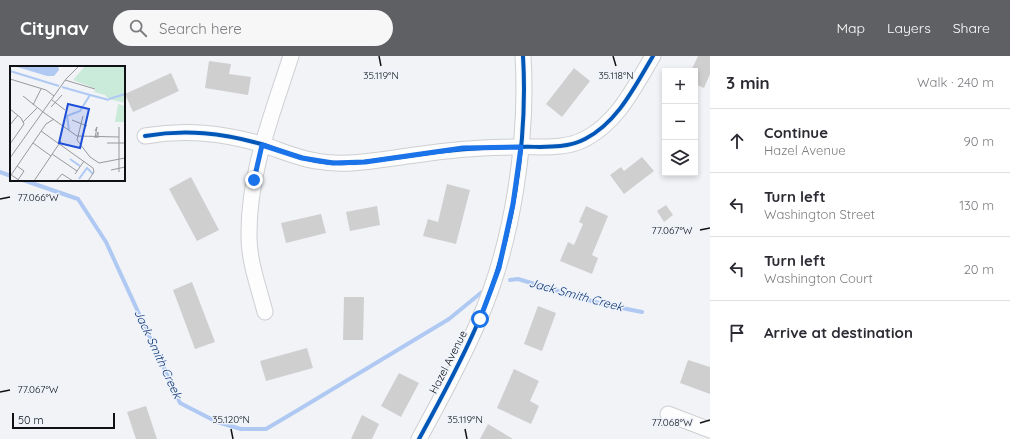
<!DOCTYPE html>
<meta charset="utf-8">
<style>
body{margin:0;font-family:Quicksand,sans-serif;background:#f7f7f7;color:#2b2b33}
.controls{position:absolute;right:12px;top:12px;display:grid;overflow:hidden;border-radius:0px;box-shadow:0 2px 6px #0003}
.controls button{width:36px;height:36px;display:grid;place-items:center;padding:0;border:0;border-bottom:1px solid #e1e1e2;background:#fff;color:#2b2b33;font:20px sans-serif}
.scale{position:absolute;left:12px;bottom:10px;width:103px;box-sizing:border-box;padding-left:4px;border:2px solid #101114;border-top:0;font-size:11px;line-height:14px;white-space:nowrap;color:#101114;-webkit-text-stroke:3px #eef2fa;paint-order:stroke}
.stop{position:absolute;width:12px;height:12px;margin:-9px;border:3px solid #1a73e8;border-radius:50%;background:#fff}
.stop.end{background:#1a73e8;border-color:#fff;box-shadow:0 1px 4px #0008}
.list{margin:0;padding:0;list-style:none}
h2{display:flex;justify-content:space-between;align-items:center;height:52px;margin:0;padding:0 16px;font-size:17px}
h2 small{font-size:13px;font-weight:400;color:#7c7c81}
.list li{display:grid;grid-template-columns:26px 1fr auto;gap:12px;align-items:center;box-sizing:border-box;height:64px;padding:0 16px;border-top:1px solid #e1e1e2}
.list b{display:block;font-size:15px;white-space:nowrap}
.list p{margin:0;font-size:13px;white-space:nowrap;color:#7c7c81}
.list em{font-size:13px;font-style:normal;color:#7c7c81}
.icon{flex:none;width:22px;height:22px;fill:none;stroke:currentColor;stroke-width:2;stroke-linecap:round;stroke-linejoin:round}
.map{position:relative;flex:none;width:710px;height:383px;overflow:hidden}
header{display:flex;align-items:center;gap:24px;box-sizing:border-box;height:56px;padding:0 20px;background:#5f6063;color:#fff}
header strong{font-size:19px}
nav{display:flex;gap:22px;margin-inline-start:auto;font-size:14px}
.search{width:280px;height:36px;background:#f7f7f7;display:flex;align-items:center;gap:10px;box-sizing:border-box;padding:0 14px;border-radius:22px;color:#7c7c81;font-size:15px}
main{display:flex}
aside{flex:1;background:#fff}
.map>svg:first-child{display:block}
</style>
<header>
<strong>Citynav</strong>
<div class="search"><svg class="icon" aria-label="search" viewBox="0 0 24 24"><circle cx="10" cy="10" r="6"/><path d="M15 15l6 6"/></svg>Search here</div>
<nav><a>Map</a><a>Layers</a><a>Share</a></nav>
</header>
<main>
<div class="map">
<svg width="710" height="383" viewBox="0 0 710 383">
<rect width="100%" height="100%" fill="#f1f3f7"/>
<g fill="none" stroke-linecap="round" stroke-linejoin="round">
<path stroke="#afc9f3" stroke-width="4" d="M0,116L11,120
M23,124L78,143L106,186L180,347L217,366L241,373H266L298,354L449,263L482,236
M510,224L518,223L602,248L642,256"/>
</g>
<path fill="#cfcfcf" d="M698,0H710V18L704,32L695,28V15H691Z
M209,5L231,8L229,18L251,21L248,39L205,32Z
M574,12L590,25L562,61L546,48Z
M171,17L179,35L133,56L125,38Z
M642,101L654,115L624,138L610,119L621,111L624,115Z
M191,121L219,174L197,185L169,133Z
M447,128L470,134L456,188L423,180L428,163L438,166Z
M666,149L673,159L664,166L657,155Z
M377,150L380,169L350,175L346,156Z
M586,150L608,160L592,199L598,202L592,218L560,205L568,186L574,189L583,168L579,166Z
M321,158L326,177L286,187L281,167Z
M192,226L215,286L195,293L173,234Z
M344,241H364L363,284H343Z
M538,250L556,257L542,295L524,288Z
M307,292L313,312L266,325L260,305Z
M688,304L710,311V338L680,327Z
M514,313L539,325L530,345L539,350L531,368L497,352Z
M399,317L419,327L401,361L381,350Z
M146,350L157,383H136L127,356Z
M362,359L379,368L372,383H351Z
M488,368L513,383H480Z"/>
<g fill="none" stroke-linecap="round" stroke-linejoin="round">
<defs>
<path id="street" d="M145,80C186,73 222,77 261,88C280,94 297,102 316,105C348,111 383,103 415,99C449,94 482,91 517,91C540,90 564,94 585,83C618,66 635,30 653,0
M265,256C259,232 249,206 249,181C248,118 272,59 291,0
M668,358L710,374
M419,383C440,344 462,305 479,264C513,187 528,83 523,0"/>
</defs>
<use href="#street" stroke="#cecfd2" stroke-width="17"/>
<use href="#street" stroke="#fdfdfe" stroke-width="15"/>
<defs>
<path id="cycleway" d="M145,80C186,73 222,77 261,88C280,94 297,102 316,105C348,111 383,103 415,99C449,94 482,91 517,91C540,90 564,94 585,83C618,66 635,30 653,0
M419,383C440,344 462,305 479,264C513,187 528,83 523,0"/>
</defs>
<use href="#cycleway" stroke="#eef2fa" stroke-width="6"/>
<use href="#cycleway" stroke="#0057b8" stroke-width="4"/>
</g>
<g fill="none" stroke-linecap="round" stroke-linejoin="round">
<path stroke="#1a73e8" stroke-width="5" d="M254,124L262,89L302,102L333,107L365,106L463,92L521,91L513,148L499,212L480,263"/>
</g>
<path fill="none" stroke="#101114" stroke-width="1.5" d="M379,0L381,10M613,0L616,10M0,143L10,141M700,174L710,172M0,336L10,334M700,367L710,364M231,373L233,383M465,373L467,383"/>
<g text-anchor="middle" stroke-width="3" stroke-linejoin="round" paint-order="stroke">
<g font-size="11" fill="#101114" stroke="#eef2fa">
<text transform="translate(448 306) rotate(-63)" y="4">Hazel Avenue</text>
</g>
<g font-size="12" font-style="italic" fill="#0b3472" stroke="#eef2fa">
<text transform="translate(576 239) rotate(15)" y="4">Jack Smith Creek</text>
<text transform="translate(158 298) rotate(65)" y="4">Jack Smith Creek</text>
</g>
</g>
<g transform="translate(10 10)">
<rect width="115" height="115" fill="#f1f3f7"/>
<path d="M75,0H115V37L99,33L95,29L84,26L86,23L63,14ZM108,38L115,40V56H105Z" fill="#caebd9"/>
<path d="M4,0H48L49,4L44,10H37Z" fill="#afc9f3"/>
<path fill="none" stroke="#afc9f3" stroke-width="2" d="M0,5L49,20M52,21L80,29M99,33L115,28M59,64L57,50L70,45L80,29L99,34M60,93L70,100M69,113L77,102L83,108"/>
<path fill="none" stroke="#97999c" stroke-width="1" d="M0,13L36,24L44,30M55,14L85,23M13,30L33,46M42,34L55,44M23,39L31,23M41,41L52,29M0,43L11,52L14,58L0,78M33,46L67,70L109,71M73,50L67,74L80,91L89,97L115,92M62,54L77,60M13,56L27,42M0,59L8,49M109,61V106M31,65L83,102L84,106L78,115M85,72L87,61L85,65M86,72L88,66V72M23,77L41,90M97,77H115M42,88L67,105M0,92L56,13L69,0M7,100L14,105L8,114M101,104L115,101M0,108L10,115M65,108L74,95M1,109L36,58L44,53M24,115L51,75M46,115L52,108L63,115"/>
<path fill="#1d4ed8" fill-opacity="0.15" stroke="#1d4ed8" stroke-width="2" d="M58,38L79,43L70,82L49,77Z"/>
<rect width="115" height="115" fill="none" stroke="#101114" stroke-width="2"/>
</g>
<g font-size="10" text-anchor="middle" fill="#101114" stroke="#eef2fa" stroke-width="3" stroke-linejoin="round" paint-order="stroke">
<text x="381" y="23">35.119°N</text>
<text x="616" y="23">35.118°N</text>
<text x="38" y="145">77.066°W</text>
<text x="672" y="178">77.067°W</text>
<text x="38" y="337">77.067°W</text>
<text x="231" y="367">35.120°N</text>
<text x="465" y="367">35.119°N</text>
<text x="672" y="370">77.068°W</text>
</g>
</svg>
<div class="controls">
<button>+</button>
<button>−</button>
<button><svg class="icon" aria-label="layers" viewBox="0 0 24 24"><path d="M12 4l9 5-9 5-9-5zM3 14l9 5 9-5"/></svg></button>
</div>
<div class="scale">50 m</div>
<div class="stop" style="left:480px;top:263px"></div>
<div class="stop end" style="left:254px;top:124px"></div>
</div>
<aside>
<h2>3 min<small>Walk · 240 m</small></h2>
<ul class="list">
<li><svg class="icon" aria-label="ahead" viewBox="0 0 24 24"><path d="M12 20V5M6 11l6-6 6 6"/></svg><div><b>Continue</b><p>Hazel Avenue</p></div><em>90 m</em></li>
<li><svg class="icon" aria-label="left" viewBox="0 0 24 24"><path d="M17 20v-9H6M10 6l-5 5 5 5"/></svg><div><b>Turn left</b><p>Washington Street</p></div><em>130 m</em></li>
<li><svg class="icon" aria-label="left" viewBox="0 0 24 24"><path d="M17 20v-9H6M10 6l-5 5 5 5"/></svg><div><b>Turn left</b><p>Washington Court</p></div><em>20 m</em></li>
<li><svg class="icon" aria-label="arrive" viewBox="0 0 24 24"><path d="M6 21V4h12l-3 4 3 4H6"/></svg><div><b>Arrive at destination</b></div></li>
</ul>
</aside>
</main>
